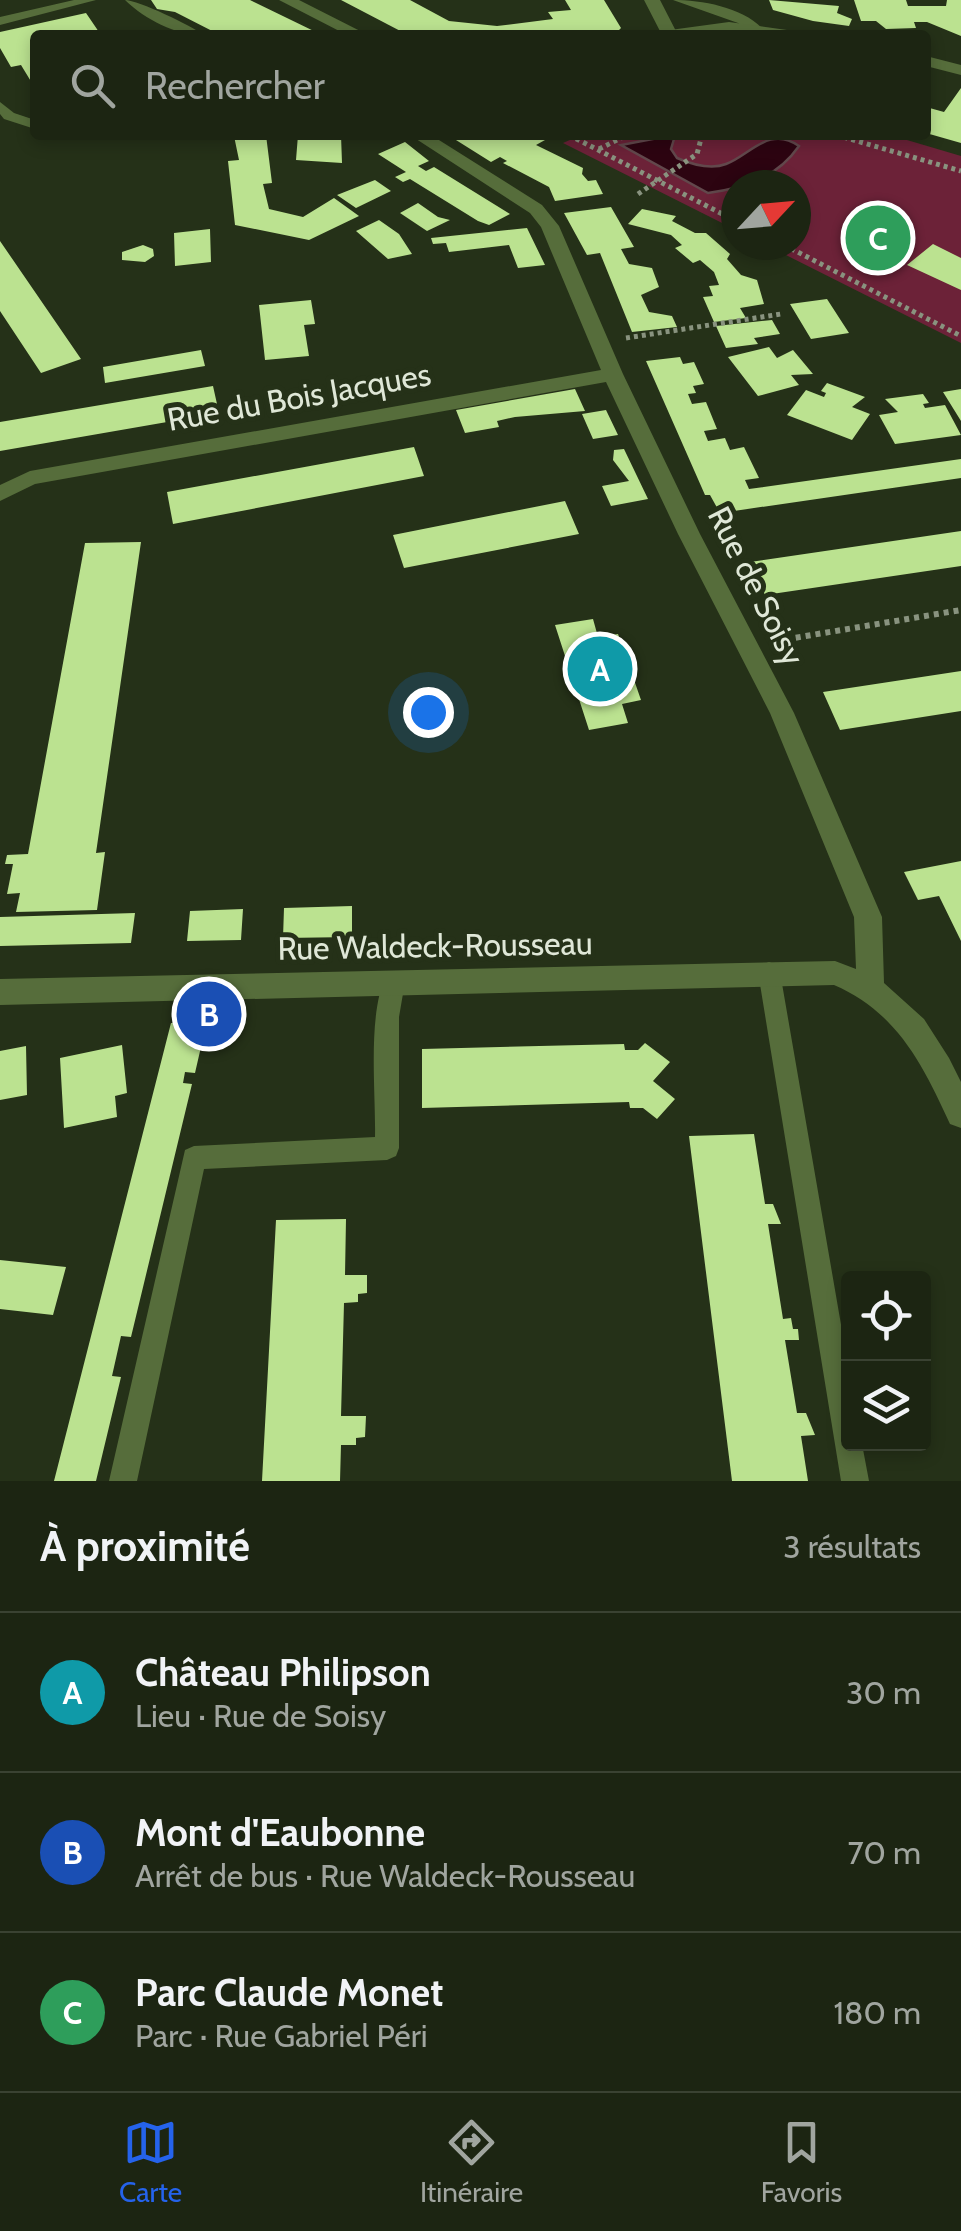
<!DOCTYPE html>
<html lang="fr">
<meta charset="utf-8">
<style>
body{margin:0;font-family:Cabin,sans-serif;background:#293120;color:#f1f3f6}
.controls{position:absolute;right:30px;bottom:30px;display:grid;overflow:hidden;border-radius:10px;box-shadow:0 5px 15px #0003}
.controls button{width:90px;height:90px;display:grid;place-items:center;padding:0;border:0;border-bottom:2px solid #3a4232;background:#1c2512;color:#f1f3f6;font:50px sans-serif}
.compass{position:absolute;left:721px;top:170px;width:90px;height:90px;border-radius:50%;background:#1c2512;box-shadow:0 5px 15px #0003;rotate:64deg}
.you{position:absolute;left:428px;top:712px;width:35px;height:35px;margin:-25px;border:8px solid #fff;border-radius:50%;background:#1a73e8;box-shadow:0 0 0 15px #1a73e833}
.badge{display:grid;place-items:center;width:65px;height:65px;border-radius:50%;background:#2563eb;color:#fff;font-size:32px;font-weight:700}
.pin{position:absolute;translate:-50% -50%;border:5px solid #fff;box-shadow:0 2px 10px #0006}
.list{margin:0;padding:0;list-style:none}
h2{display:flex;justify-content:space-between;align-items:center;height:130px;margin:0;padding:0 40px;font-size:42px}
h2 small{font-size:32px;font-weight:400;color:#a0a59f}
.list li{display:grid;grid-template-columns:65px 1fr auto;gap:30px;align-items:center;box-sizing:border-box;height:160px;padding:0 40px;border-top:2px solid #3a4232}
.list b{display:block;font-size:38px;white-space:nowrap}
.list p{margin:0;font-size:32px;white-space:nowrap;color:#a0a59f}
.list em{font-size:32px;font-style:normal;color:#a0a59f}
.icon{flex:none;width:55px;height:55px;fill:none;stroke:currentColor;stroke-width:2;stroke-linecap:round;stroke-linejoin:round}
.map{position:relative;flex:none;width:961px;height:1481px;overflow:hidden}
.search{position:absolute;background:#1c2512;box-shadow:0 5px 15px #0003;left:30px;right:30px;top:30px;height:110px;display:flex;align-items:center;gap:25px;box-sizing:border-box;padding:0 35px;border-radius:10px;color:#a0a59f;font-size:38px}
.sheet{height:610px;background:#1c2512}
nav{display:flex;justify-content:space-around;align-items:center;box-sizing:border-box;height:140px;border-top:2px solid #3a4232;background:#1c2512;font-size:28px;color:#a0a59f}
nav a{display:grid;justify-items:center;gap:5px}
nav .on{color:#2563eb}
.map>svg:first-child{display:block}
</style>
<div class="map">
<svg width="961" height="1481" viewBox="0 0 961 1481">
<rect width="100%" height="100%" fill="#253118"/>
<path fill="#6c2238" d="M581,135H890L961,156V343L766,245H796V185H736V230L563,143Z"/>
<path fill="#2d0411" stroke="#62484c" stroke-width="2.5" d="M658,138L674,139L671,149L677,158C691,164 711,170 726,164C750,155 769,125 799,146C777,178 744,188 708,193L621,145Z"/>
<path fill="#bbe290" d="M151,0H250L322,35H220L175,12L157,9Z
M341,0H410L449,21L497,26L553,19L548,12L571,10L565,0H604L621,28L614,35H408Z
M769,0L839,6L837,13L852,19L849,26L813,21L773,10Z
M854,0H906L908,6H946L947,0H961V36L927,22H914L916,28L886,29L876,21H861Z
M86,13L101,35H35V88L21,65L11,67L0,48V32Z
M961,88V143L926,133V107L944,112Z
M266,135L272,183L263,184L269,209L303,217L334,198L359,216L309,240L235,225L228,161L239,160L234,136Z
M298,135H341L342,163L296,160Z
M448,135H554L536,145L583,168L582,174L588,181L596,180L603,194L555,201L549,187L503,163L507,161L500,157L491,162Z
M405,142L429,161L418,166L426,171L434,167L510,214L489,225L478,221L410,179L403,182L395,177L406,172L378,154Z
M375,180L391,191L356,208L337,195Z
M418,203L438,217L450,220L427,231L400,213Z
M611,207L634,247L621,249L629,264L652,268L659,287L641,295L649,312L672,316L677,327L632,332L600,253L587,255L564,213Z
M642,209L676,216L672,221L695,233H706L730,254L727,259L741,275L757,280L764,304L740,308L746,318L714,322L703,297L713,296L709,286L719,285L714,272L700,260L693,263L675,248L682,245L671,235L628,224Z
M379,220L399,234L412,254L388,259L356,231Z
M527,228L545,265L518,268L509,245L449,252L446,243L433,244L431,238Z
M210,229L211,262L175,266L174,233Z
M0,241L81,359L41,373L0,311Z
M933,244L961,258V290L907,265Z
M143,245L153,249L154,256L145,262L122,260V252Z
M827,299L849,333L811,339L790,304Z
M311,300L315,324L304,325L309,356L265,360L259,305Z
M772,320L780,334L754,338L758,344L726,348L716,326Z
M769,347L777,358L793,350L813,374L791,375L799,385L758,396L728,357Z
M201,350L205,366L105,383L103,367Z
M680,357L683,364L694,362L704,384L693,386L696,393L688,394L692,404L706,402L717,429L704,431L708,441L725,438L730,450L744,447L759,478L745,480L749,489L961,459V478L720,513L710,495H705L646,361Z
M827,383L865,397L852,407L870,414L852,440L787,415L806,390L824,397L826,393L821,391Z
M213,386L219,413L0,451V422Z
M575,389L585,411L515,417L497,421L499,427L465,433L456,410Z
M961,389V421L943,392Z
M923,394L929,403L923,404L925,408L945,405L961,435L895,444L879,415L898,412L885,399Z
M606,410L618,435L593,439L582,414Z
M414,447L424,476L173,524L167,492Z
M624,449L648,499L611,506L602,486L629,481L613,460L614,450Z
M565,501L579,534L404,568L393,535Z
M961,531V566L765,595L750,562Z
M141,542L96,853L105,852L97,910L16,912L20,893L7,894L13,864H5L7,855L28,854L85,543Z
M593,619L598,637L618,634L641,700L622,704L628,723L589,730L555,625Z
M961,671V711L840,730L823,692Z
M961,861V941L939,896L918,900L904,872Z
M352,906V937L283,938L284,908Z
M243,909L241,940L187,941L190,911Z
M135,913L131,943L0,946V917Z
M171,1023L206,1025L195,1073L185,1072L183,1083L192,1084L131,1337L121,1336L112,1376L121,1377L96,1481H54Z
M645,1043L670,1062L653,1081L675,1099L657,1119L643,1108H630L629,1102L422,1108V1049L624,1044L625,1050H638Z
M122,1045L127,1093L115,1096L117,1117L64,1128L60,1058Z
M26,1046L27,1095L0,1100V1051Z
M754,1134L765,1204H773L781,1224H768L783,1319L791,1318L793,1329H798L799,1340H785L797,1413H806L815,1435L801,1436L808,1481H732L689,1136Z
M346,1219L345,1275H367V1293L358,1294V1302L344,1303L341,1416H366L365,1437L356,1438V1445H341L340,1481H262L276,1220Z
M0,1260L66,1267L53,1315L0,1309Z"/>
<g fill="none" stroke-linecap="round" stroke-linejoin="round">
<path stroke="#89937f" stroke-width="5" stroke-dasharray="4 4" stroke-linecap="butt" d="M569,135L736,221
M836,135L961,171
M599,149L627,135
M638,194L697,154L702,135
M784,245L961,336
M626,338L781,314"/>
<path stroke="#89937f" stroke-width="6" stroke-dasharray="5 5" stroke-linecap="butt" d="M776,641L961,610"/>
<path fill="#566d3b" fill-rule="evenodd" d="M74,0H96L0,25V17Z
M125,0C138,0 192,26 204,35C175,35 146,20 125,0Z
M0,102L14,113L35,120V129L4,119L0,114Z
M769,962L777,965L780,972L848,1365V1444H862L869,1481H841L758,972L761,965Z
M394,972L402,975L405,982L399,1017V1148L396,1156L387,1160L204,1169L137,1481H109L185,1150L194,1146L375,1137C376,1091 367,1017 386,975Z"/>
<path fill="#566d3b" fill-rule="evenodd" d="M644,0H660L678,35H662Z
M673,0C702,0 741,7 762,28L748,31L738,23Z
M410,135H431L542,205L559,226L623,374L700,534L794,713L882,917L884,983L924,1019L949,1058L961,1082V1128L950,1124C923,1065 897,1012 834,985L0,1005V979L835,961L856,969L854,917L770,713L678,534L606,382L35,484L0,501V485L30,471L601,370L541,227L530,213Z"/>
<path fill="#566d3b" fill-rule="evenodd" d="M279,0H299L368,35H347Z
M729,22L787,30L795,35L729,32L662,35L670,30Z
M926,56L961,65V75L926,66Z"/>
</g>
<g text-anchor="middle" stroke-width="10" stroke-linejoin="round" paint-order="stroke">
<g font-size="32" fill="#dfe7d7" stroke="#253118">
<text transform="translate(299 397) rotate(-10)" y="11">Rue du Bois Jacques</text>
<text transform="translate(756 586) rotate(63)" y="11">Rue de Soisy</text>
<text transform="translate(435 946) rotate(-1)" y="11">Rue Waldeck-Rousseau</text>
</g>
</g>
</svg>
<div class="controls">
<button><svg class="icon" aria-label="locate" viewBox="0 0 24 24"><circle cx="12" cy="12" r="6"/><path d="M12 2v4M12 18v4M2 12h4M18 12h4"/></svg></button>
<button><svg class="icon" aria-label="layers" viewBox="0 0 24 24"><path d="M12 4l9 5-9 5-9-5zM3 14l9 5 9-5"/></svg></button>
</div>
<svg class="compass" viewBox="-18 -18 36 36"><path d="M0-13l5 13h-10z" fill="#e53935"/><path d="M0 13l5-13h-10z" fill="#a0a59f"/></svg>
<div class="you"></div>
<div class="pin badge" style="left:600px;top:669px;background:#0f9aa8">A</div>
<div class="pin badge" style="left:209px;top:1014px;background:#1a4fb4">B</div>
<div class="pin badge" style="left:878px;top:238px;background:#2e9e5b">C</div>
<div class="search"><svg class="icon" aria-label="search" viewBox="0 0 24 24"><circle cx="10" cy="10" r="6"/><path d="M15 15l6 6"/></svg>Rechercher</div>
</div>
<section class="sheet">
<h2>À proximité<small>3 résultats</small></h2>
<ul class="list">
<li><span class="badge" style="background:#0f9aa8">A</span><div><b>Château Philipson</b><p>Lieu · Rue de Soisy</p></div><em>30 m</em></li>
<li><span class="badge" style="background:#1a4fb4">B</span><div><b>Mont d'Eaubonne</b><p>Arrêt de bus · Rue Waldeck-Rousseau</p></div><em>70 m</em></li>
<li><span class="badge" style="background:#2e9e5b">C</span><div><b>Parc Claude Monet</b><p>Parc · Rue Gabriel Péri</p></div><em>180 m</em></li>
</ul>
</section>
<nav>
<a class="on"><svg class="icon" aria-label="map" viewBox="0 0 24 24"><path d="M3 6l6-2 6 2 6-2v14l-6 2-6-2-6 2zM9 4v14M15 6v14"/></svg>Carte</a>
<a><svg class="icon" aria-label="directions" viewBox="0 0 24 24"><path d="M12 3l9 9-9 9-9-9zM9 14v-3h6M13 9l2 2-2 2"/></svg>Itinéraire</a>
<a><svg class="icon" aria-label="saved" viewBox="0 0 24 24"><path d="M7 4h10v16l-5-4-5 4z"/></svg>Favoris</a>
</nav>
